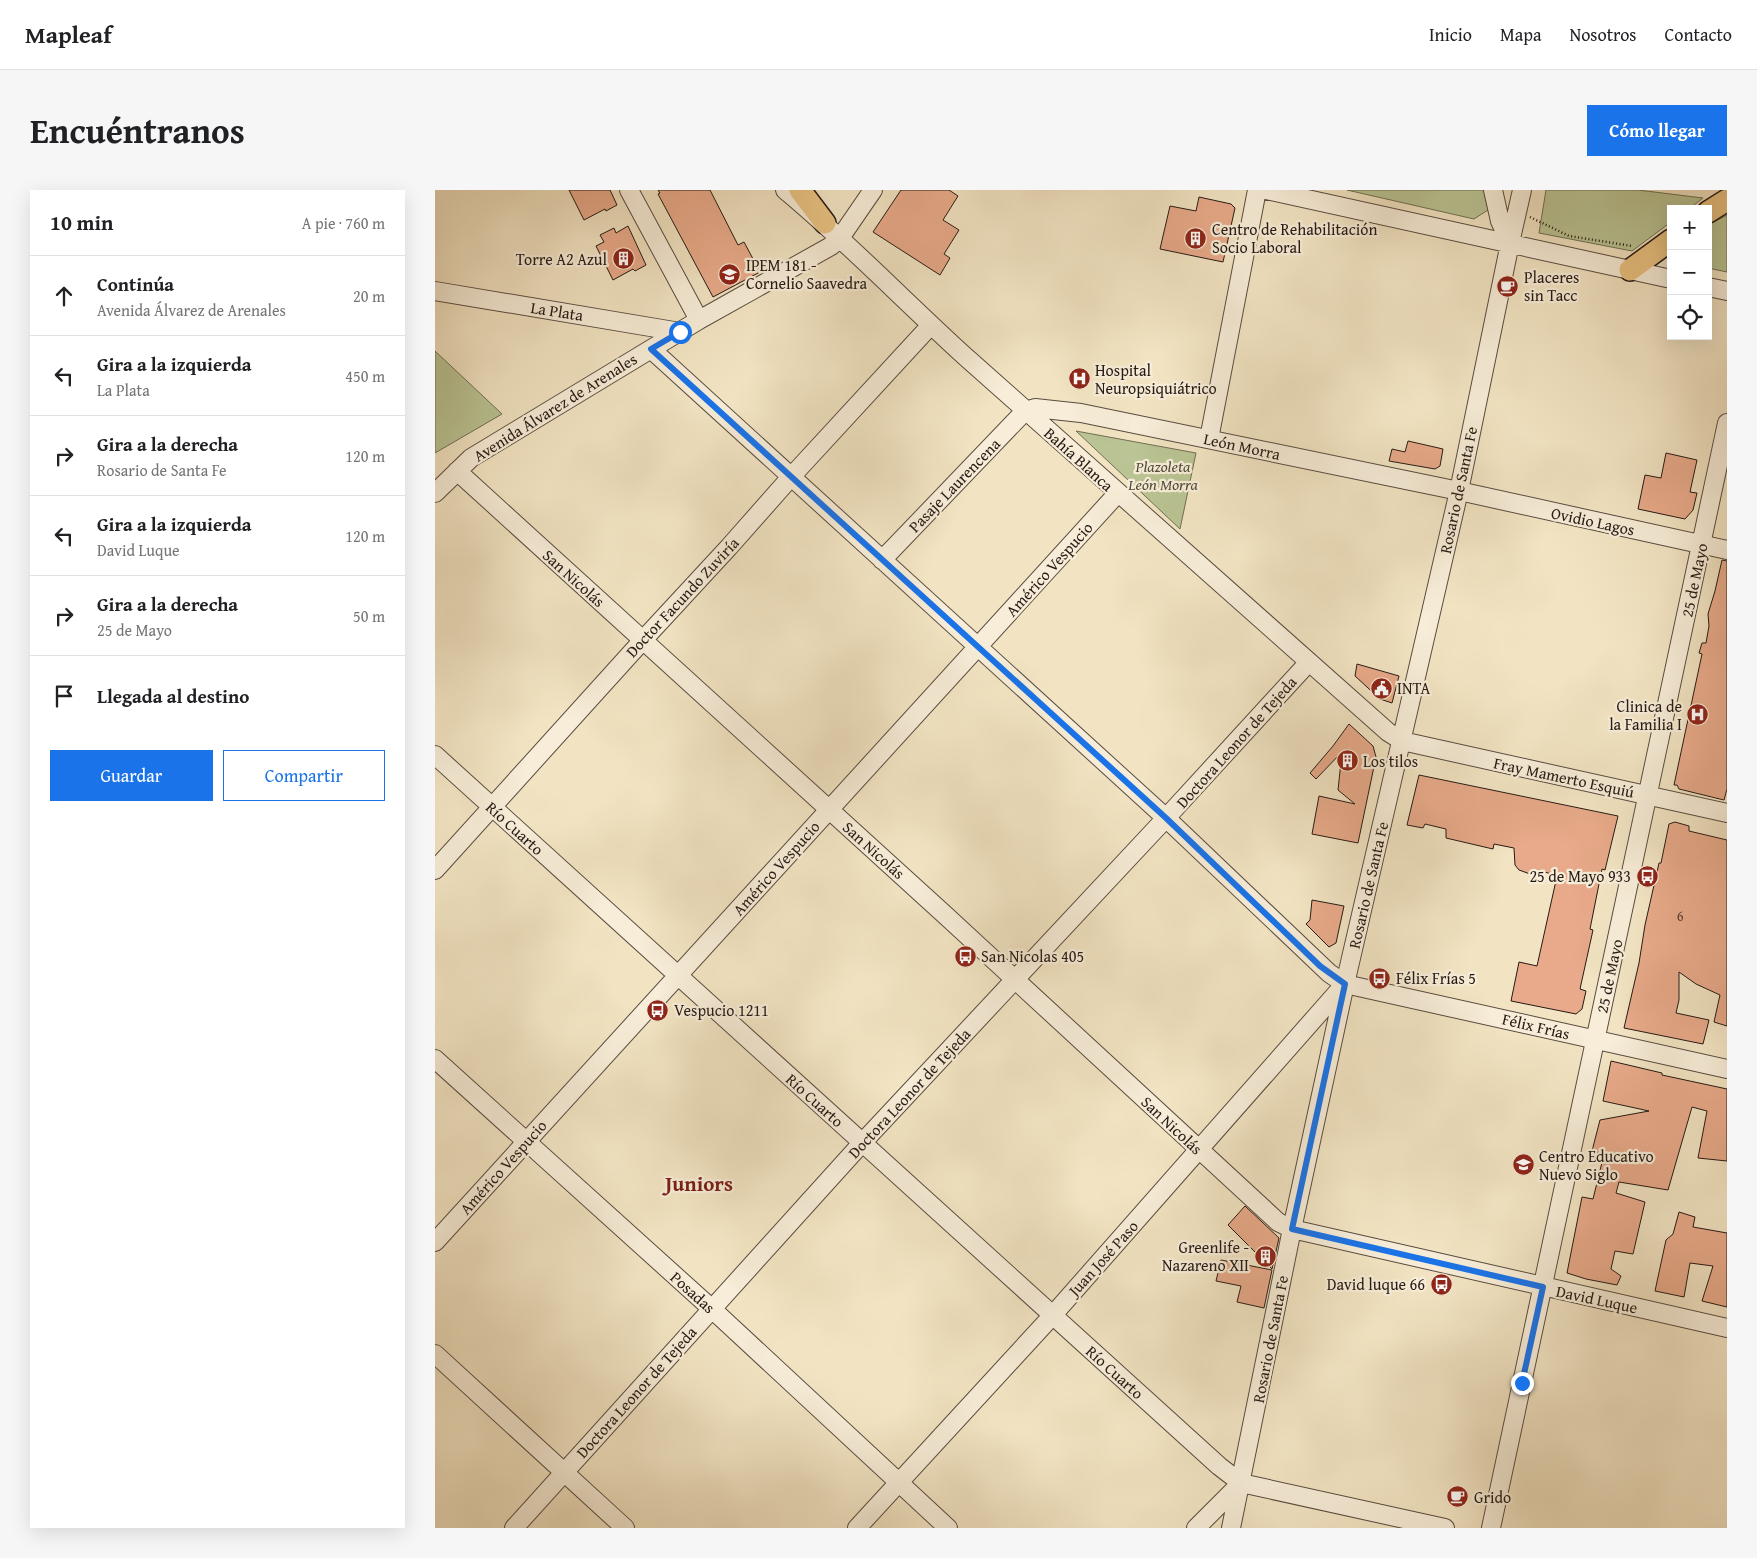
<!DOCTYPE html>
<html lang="es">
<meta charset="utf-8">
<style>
body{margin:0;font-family:"Gentium Book Plus",serif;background:#f6f6f6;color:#202124}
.controls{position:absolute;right:15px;top:15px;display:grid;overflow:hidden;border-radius:0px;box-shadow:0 5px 20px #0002}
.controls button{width:45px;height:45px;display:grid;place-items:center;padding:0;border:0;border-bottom:1px solid #e0e0e0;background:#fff;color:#202124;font:25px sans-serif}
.stop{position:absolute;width:15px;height:15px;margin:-11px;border:4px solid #1a73e8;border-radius:50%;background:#fff}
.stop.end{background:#1a73e8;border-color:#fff;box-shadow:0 1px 5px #0008}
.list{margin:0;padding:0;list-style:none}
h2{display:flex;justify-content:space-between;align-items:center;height:65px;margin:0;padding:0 20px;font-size:21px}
h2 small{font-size:16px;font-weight:400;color:#757577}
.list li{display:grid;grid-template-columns:32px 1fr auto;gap:15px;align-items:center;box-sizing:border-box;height:80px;padding:0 20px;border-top:1px solid #e0e0e0}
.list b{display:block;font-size:19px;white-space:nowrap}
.list p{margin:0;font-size:16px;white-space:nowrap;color:#757577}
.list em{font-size:16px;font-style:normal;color:#757577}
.actions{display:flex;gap:10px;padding:15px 20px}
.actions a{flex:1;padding:11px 0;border:1px solid #1a73e8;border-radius:0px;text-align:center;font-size:18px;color:#1a73e8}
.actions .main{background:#1a73e8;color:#fff}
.icon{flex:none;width:28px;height:28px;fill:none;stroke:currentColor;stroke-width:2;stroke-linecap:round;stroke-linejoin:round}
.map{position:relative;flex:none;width:1292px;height:1338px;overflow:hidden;border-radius:0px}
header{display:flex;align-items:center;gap:30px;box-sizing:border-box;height:70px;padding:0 25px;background:#fff;border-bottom:1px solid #e0e0e0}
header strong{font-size:24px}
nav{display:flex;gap:28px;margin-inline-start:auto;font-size:18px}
.intro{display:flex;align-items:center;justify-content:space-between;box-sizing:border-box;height:120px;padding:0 30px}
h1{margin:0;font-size:35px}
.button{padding:12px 22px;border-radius:0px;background:#1a73e8;color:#fff;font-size:18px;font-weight:700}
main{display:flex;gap:30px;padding:0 30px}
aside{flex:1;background:#fff;border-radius:0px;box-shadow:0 5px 20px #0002}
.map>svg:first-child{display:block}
</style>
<header>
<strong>Mapleaf</strong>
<nav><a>Inicio</a><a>Mapa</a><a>Nosotros</a><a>Contacto</a></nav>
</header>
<div class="intro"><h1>Encuéntranos</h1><a class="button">Cómo llegar</a></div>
<main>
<aside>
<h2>10 min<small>A pie · 760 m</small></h2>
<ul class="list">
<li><svg class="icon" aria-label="ahead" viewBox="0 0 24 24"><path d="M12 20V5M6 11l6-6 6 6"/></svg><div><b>Continúa</b><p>Avenida Álvarez de Arenales</p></div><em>20 m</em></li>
<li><svg class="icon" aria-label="left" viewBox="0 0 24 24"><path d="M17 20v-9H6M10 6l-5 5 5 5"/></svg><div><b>Gira a la izquierda</b><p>La Plata</p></div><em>450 m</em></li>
<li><svg class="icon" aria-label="right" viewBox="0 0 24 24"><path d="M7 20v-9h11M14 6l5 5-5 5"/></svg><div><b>Gira a la derecha</b><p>Rosario de Santa Fe</p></div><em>120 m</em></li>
<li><svg class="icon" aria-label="left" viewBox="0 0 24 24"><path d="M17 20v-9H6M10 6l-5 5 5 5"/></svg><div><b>Gira a la izquierda</b><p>David Luque</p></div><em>120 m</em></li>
<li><svg class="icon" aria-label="right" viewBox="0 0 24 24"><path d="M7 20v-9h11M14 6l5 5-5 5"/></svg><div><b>Gira a la derecha</b><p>25 de Mayo</p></div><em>50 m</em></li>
<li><svg class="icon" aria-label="arrive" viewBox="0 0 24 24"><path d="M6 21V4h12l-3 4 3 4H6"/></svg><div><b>Llegada al destino</b></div></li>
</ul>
<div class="actions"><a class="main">Guardar</a><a>Compartir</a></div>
</aside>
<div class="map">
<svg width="1292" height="1338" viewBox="0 0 1292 1338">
<rect width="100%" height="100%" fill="#f2e4c3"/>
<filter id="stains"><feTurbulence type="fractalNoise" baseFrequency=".004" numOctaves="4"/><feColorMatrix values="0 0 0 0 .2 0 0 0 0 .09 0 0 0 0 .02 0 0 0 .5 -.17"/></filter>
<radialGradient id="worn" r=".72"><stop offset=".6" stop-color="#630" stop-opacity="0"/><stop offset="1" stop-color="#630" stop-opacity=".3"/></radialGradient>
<path fill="#bac494" stroke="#706f54" d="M912,0H1052L1053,20L1039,29Z
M1111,0H1203L1268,8L1254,19H1236V32L1197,61L1104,43Z
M1292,25V82L1273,78V35Z
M0,161L67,224L0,263Z
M641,241L761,263L745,339Z"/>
<path fill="#e8aa8a" stroke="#261a15" d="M134,0H175L182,15L171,21L170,19L149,30Z
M223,0H275L303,55L309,52L325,82L278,107L223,4L225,3Z
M466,0H514L523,6L508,30L524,40L509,64L515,68L505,85L438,42Z
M764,7L796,14L800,18L788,72L725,59L735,16L761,21Z
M193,36L211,75L200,81L198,79L178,90L161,56L169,52L165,45L179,38L181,43Z
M973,251L1008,259L1005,276L1000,279L954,271L957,259L970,262Z
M1231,263L1262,270L1255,302L1262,303L1258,320L1250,329L1203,319L1210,285L1226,288Z
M1287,370L1292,371V599L1289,610L1244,599L1242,595H1239L1267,464L1264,463L1267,453H1271L1274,436L1273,424L1280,401Z
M922,474L964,486L957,513L945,509L920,486Z
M914,534L938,556L941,567L923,653L877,644L884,606L920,614L903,600L907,562L881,589L875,583L898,556Z
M984,585L1183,626L1170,680L1167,679L1155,739L1158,740L1145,799L1151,801L1147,819L1141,824L1076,811L1084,772L1102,776L1122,686L1104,680L1095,684L1084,680L1080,675L1079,658L1059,654L1058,659L1011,648V639L990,634L988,638L972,635Z
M1240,632L1254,636V641L1292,650V836L1279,832L1285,805L1261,794L1244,782V810L1241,823L1274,830L1268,854L1189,838L1204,773L1210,735L1224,673H1226L1234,634Z
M877,710L909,716L901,753L894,757L871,734L875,730Z
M1176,871L1227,883V885L1292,899V971L1263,968L1272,921L1257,917L1233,1000L1184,992L1181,1003L1210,1012L1198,1064L1180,1061L1176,1079L1186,1086L1182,1095L1151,1089L1132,1083L1147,1007L1158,1009L1169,964L1157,961L1165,930L1214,921L1168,911Z
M810,1016L844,1048L837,1079L793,1035Z
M1244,1022L1260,1027L1258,1037L1292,1043V1117L1267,1111L1278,1076L1255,1073L1249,1107L1220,1101L1231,1050L1238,1044Z
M786,1070L837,1080L829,1118L802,1112L806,1096L781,1091Z"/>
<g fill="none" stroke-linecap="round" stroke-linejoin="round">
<defs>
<path id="minor" d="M194,0L264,130
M350,0C414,53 471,113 533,169C672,294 812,418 953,542L967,551L1292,623
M831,0L1236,89
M1058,0L1065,31L1075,53
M1273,97L1292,101
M0,101L245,142
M216,159L731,628L894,783L910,794L1292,879
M774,249L822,0
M22,281L509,724L843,1032L857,1039L1292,1138
M0,303L36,268L264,130L396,56L405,48L438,0
M447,370L590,221L600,218L646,223L1024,301L1292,360
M0,565L784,1276L806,1293L1010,1338
M0,680L208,450L294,357L355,288L496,135
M0,869L277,1119L513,1338
M0,1052L682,304
M0,1164L190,1338
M79,1338L427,953L731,628L874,472
M422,1338L617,1126L908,796
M761,1338L806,1293
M796,1338L857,1039L910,794L1024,301L1075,53L1087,0
M1056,1338L1292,233"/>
<path id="major" d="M365,0L390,33
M1273,22L1292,10
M1195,80L1236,50"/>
</defs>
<use href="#minor" stroke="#594c40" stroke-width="20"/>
<use href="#major" stroke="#261a15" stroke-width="24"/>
<path stroke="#261a15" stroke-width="2.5" stroke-dasharray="1 2.5" stroke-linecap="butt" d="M1095,27L1134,46L1197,56"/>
<use href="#minor" stroke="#f7edd8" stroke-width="18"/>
<use href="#major" stroke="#e9c282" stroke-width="21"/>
</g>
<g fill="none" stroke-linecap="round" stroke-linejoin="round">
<path stroke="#1a73e8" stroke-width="6" d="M245,142L216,159L731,628L885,776L910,794L857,1039L1108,1097L1087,1193"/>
</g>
<defs>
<symbol id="building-disc" viewBox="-11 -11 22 22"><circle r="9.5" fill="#8f2418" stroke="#f7edd8"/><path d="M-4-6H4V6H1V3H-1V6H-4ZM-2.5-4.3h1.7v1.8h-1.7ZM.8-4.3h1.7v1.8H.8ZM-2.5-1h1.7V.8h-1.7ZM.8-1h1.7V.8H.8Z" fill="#fff"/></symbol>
<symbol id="school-disc" viewBox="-11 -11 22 22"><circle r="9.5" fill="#8f2418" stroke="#f7edd8"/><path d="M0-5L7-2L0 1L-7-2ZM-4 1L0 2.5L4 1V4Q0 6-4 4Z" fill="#fff"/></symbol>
<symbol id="cafe-disc" viewBox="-11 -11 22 22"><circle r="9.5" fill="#8f2418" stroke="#f7edd8"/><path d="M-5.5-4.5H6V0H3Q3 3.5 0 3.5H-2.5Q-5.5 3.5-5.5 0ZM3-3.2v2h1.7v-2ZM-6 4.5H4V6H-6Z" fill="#fff"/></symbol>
<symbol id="hospital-disc" viewBox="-11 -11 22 22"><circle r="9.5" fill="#8f2418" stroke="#f7edd8"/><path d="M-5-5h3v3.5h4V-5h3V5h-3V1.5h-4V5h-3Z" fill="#fff"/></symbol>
<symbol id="civic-disc" viewBox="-11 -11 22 22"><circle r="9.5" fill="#8f2418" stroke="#f7edd8"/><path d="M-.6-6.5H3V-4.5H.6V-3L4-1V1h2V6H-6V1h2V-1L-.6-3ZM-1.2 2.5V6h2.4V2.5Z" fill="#fff"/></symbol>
<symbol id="bus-disc" viewBox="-11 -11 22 22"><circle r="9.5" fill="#8f2418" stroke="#f7edd8"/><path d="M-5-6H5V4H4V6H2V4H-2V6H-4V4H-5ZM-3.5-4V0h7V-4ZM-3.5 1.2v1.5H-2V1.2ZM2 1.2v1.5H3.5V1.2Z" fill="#fff"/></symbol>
</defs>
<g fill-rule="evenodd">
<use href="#building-disc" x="748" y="36" width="25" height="25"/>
<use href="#building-disc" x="176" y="56" width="25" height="25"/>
<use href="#school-disc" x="282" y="72" width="25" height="25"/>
<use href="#cafe-disc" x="1060" y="84" width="25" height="25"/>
<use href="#hospital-disc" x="632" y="176" width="25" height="25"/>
<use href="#civic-disc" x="934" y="486" width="25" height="25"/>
<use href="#hospital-disc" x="1250" y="512" width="25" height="25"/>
<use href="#building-disc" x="900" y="558" width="25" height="25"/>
<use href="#bus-disc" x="1200" y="674" width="25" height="25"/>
<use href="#bus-disc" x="518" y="754" width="25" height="25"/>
<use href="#bus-disc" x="932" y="776" width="25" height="25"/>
<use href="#bus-disc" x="210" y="808" width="25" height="25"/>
<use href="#school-disc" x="1076" y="962" width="25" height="25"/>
<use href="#building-disc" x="818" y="1054" width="25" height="25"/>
<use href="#bus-disc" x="994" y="1082" width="25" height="25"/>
<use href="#cafe-disc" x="1010" y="1294" width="25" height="25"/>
</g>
<g text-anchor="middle" stroke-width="4.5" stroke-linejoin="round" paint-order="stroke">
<g font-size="14" fill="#563e32">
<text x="1245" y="731">6</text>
</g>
<g font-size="16" fill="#261a15" stroke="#f7edd8" text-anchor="start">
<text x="777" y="45">Centro de Rehabilitación<tspan x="777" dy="18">Socio Laboral</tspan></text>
<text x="172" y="75" text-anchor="end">Torre A2 Azul</text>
<text x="311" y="81">IPEM 181 -<tspan x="311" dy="18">Cornelio Saavedra</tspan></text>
<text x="1089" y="93">Placeres<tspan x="1089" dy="18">sin Tacc</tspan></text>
<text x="660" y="186">Hospital<tspan x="660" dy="18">Neuropsiquiátrico</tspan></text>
<text x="962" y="504">INTA</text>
<text x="1247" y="522" text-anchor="end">Clinica de<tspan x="1247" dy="18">la Familia I</tspan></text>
<text x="928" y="577">Los tilos</text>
<text x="1196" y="692" text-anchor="end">25 de Mayo 933</text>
<text x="546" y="772">San Nicolas 405</text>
<text x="961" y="794">Félix Frías 5</text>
<text x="239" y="826">Vespucio 1211</text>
<text x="1104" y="972">Centro Educativo<tspan x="1104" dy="18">Nuevo Siglo</tspan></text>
<text x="814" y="1063" text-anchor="end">Greenlife -<tspan x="814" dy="18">Nazareno XII</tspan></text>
<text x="990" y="1100" text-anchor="end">David luque 66</text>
<text x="1039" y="1313">Grido</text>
</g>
<g font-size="16" fill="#261a15" stroke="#f7edd8">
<text transform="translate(122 121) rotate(9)" y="6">La Plata</text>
<text transform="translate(120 217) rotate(-32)" y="6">Avenida Álvarez de Arenales</text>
<text transform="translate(807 256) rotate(12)" y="6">León Morra</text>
<text transform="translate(644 269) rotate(42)" y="6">Bahía Blanca</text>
<text transform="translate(519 295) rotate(-46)" y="6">Pasaje Laurencena</text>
<text transform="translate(1023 300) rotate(-78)" y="6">Rosario de Santa Fe</text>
<text transform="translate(1158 331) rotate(12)" y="6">Ovidio Lagos</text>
<text transform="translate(614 379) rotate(-48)" y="6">Américo Vespucio</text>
<text transform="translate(139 388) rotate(42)" y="6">San Nicolás</text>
<text transform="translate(1259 390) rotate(-78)" y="6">25 de Mayo</text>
<text transform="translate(247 407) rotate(-47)" y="6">Doctor Facundo Zuviría</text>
<text transform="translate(801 552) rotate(-48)" y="6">Doctora Leonor de Tejeda</text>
<text transform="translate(1129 587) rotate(12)" y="6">Fray Mamerto Esquiú</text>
<text transform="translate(80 638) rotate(42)" y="6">Río Cuarto</text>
<text transform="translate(439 660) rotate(42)" y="6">San Nicolás</text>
<text transform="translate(341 678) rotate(-48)" y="6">Américo Vespucio</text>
<text transform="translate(933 695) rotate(-77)" y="6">Rosario de Santa Fe</text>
<text transform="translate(1174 786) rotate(-78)" y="6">25 de Mayo</text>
<text transform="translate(1101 836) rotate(13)" y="6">Félix Frías</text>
<text transform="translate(474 903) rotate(-47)" y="6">Doctora Leonor de Tejeda</text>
<text transform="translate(380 910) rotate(42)" y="6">Río Cuarto</text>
<text transform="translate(737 935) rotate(43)" y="6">San Nicolás</text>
<text transform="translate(68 977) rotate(-48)" y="6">Américo Vespucio</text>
<text transform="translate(668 1068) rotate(-48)" y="6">Juan José Paso</text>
<text transform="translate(258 1102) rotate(42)" y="6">Posadas</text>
<text transform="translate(1162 1109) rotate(12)" y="6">David Luque</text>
<text transform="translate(835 1149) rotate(-79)" y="6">Rosario de Santa Fe</text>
<text transform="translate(680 1182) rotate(42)" y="6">Río Cuarto</text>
<text transform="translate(201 1202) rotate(-48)" y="6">Doctora Leonor de Tejeda</text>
</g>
<g font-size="16" font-style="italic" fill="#524d3b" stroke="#f7edd8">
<text x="728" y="282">Plazoleta<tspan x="728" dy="18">León Morra</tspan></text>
</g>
<g font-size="21" font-weight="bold" fill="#7a1f14" stroke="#f7edd8">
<text x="264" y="1001">Juniors</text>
</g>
</g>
<rect width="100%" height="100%" filter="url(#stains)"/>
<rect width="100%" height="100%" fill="url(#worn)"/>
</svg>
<div class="controls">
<button>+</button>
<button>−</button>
<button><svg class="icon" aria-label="locate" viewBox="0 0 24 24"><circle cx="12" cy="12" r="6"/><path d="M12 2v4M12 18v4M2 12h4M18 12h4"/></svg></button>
</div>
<div class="stop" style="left:245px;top:142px"></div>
<div class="stop end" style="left:1087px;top:1193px"></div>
</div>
</main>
